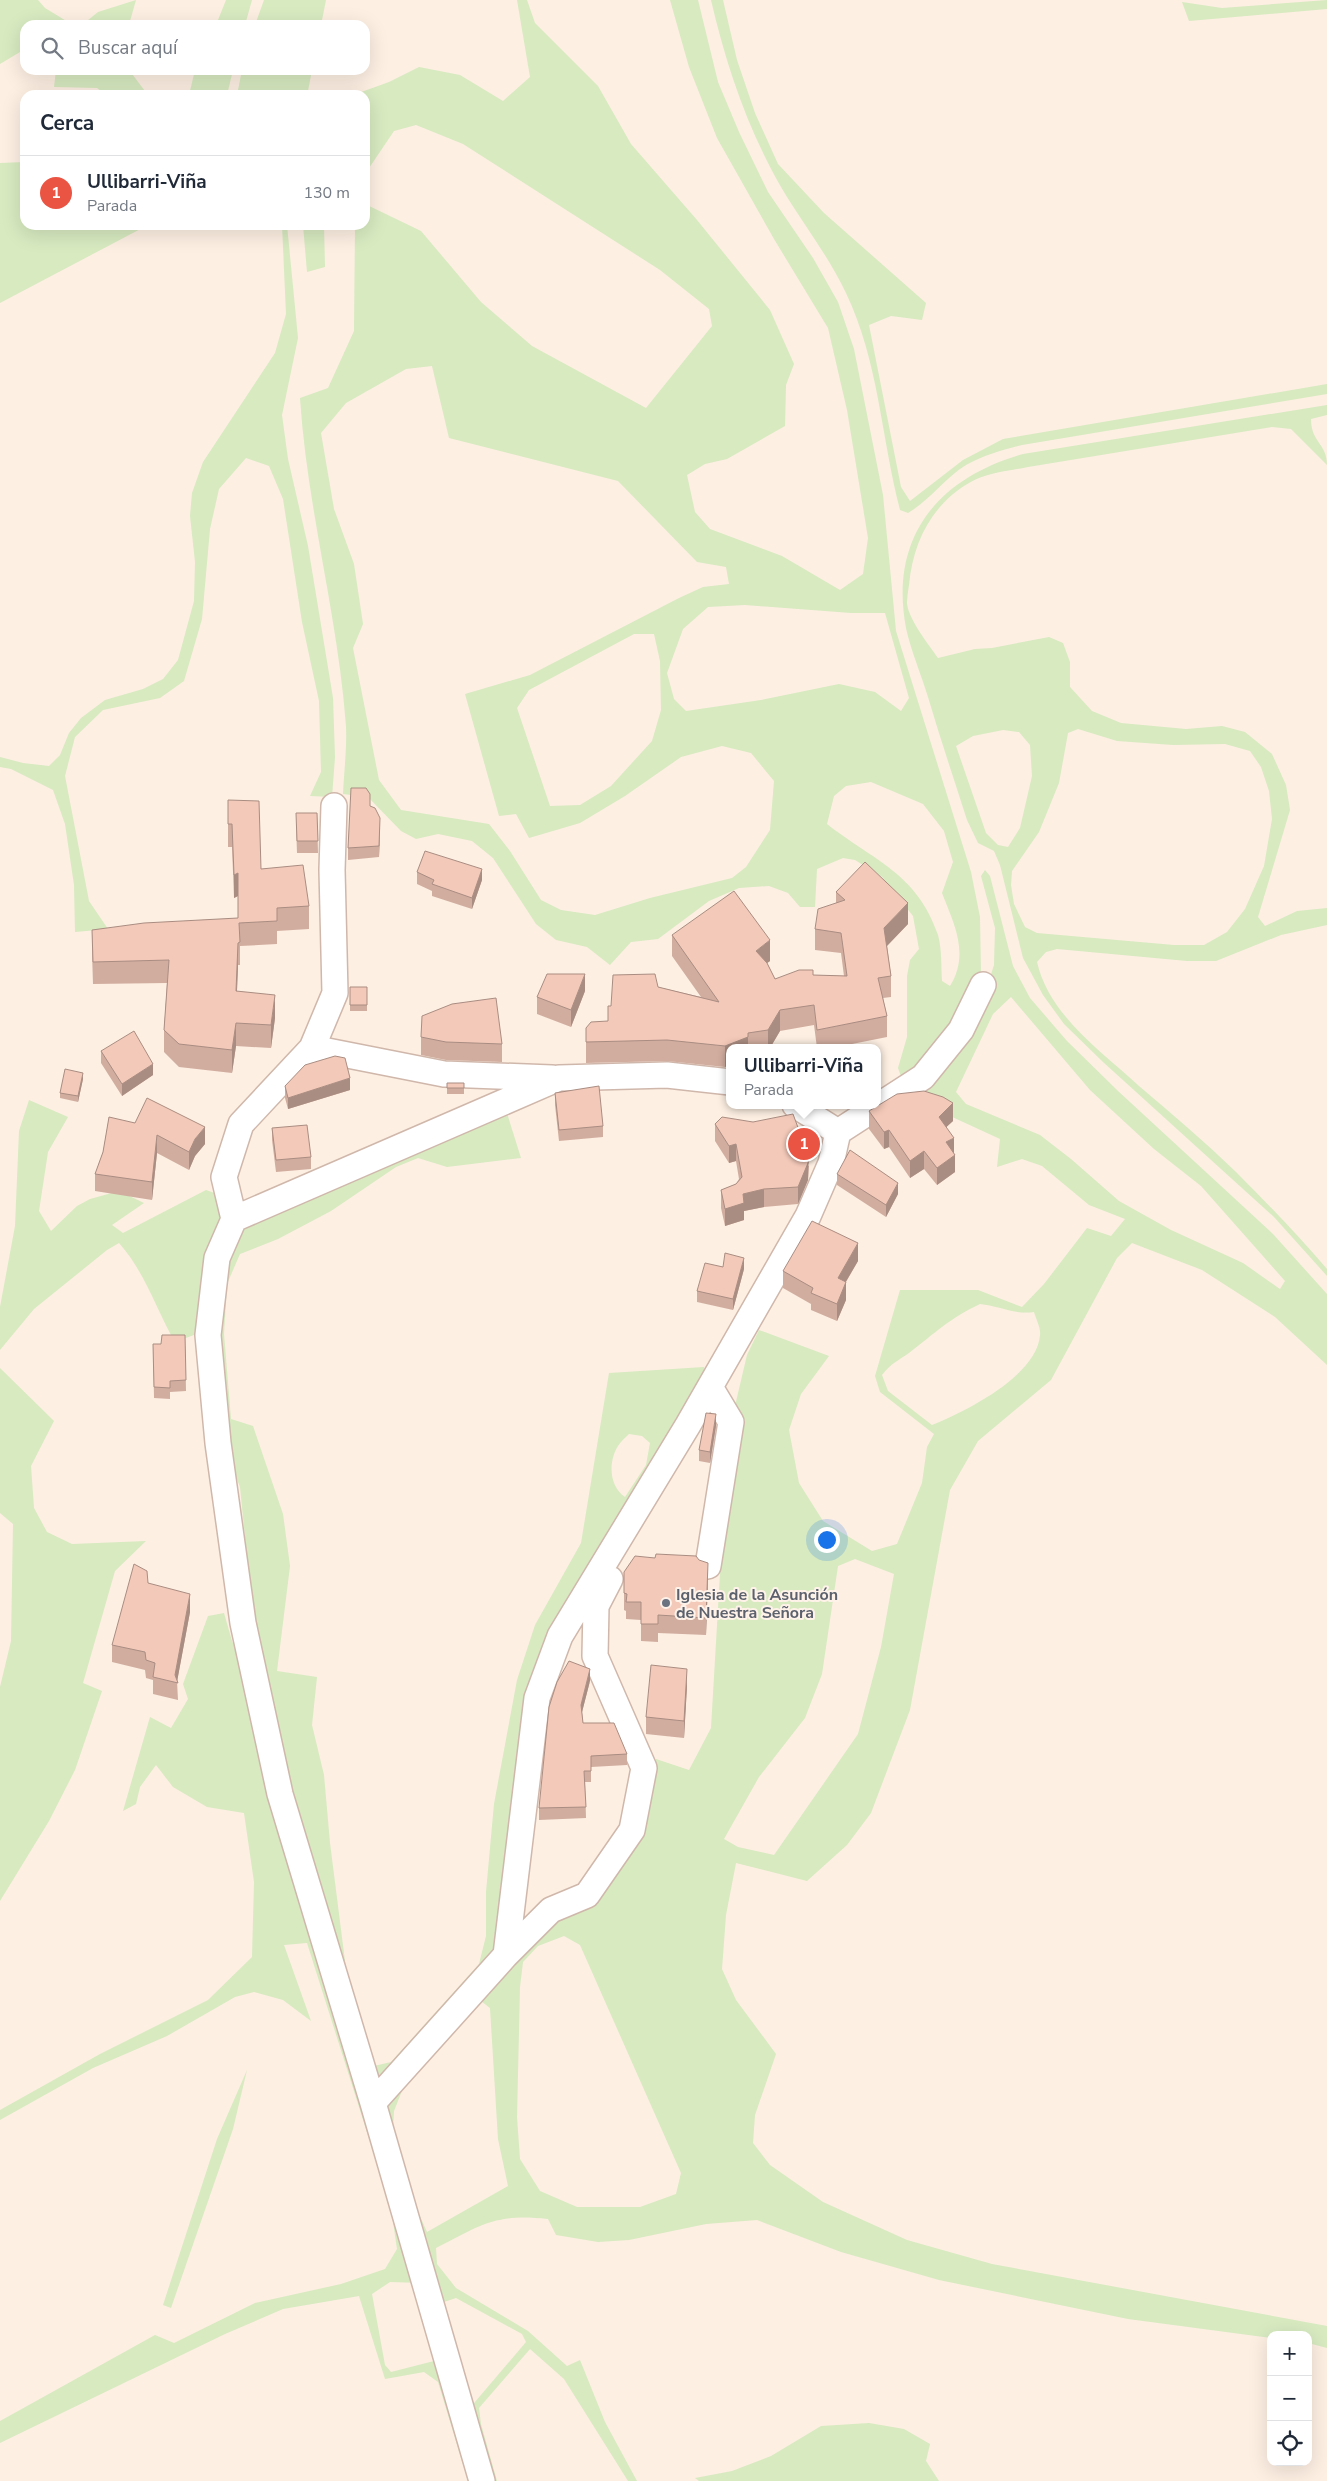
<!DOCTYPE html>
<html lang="es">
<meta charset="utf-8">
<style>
body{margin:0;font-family:"Nunito Sans",sans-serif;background:#f6f6f7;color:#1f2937}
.controls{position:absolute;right:15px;bottom:15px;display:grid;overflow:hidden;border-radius:10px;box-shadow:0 5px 20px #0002}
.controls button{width:45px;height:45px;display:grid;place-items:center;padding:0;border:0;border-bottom:1px solid #e0e1e3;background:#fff;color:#1f2937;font:25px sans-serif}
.you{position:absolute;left:826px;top:1539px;width:18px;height:18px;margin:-12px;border:4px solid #fff;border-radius:50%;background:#1a73e8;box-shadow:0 0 0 8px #1a73e833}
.badge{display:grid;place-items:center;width:32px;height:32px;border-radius:50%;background:#ea5443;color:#fff;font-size:16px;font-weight:700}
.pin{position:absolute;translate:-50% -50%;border:2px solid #fff;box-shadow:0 1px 5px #0006}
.popup{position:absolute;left:726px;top:1044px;width:155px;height:65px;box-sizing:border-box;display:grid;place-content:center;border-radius:10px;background:#fff;filter:drop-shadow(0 1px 4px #0005);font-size:16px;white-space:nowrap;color:#747a83}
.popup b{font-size:19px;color:#1f2937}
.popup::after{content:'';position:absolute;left:50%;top:100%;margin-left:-10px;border:10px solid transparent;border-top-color:#fff}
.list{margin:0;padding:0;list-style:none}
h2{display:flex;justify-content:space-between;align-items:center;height:65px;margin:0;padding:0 20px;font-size:21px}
h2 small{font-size:16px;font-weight:400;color:#747a83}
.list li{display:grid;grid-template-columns:32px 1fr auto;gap:15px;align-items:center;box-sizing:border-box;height:75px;padding:0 20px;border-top:1px solid #e0e1e3}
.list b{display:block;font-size:19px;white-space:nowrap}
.list p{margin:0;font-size:16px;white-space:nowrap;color:#747a83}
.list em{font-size:16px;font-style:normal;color:#747a83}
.icon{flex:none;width:28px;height:28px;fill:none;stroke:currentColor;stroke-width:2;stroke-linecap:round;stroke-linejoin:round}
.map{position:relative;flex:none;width:1327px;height:2481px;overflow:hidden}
.search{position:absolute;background:#fff;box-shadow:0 5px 20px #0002;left:20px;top:20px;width:350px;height:55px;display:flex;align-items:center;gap:12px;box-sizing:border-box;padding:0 18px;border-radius:15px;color:#747a83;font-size:19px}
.panel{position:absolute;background:#fff;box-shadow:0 5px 20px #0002;left:20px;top:90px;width:350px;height:140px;border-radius:15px}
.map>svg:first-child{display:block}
</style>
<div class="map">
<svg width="1327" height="2481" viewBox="0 0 1327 2481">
<rect width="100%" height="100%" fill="#fdefe2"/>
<path fill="#d7eac0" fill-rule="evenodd" d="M0,0H38L45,8L73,25H25V49L0,64Z
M136,0L130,21L125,25H82L98,12Z
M226,0H252L245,25H216Z
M264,0H326L321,25H255Z
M517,0H527L535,23L598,86L631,144L697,220L770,310L794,364L786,385L785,426L727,459L705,464L687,475L695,512L710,529L782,556L840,590L863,574L868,538L847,410L828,328L774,239L717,138L689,67L670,0H698L718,82L739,132L768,192L813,258L838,302L854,349L883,495L896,631L971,872L980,917L981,975L973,999L903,1082L898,1068L907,1037V976L910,960L919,949L913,916L882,877L855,860L843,858L817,869L815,907H800L788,893L769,886L739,888L709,901L658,939L631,942L610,965L587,947L556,940L536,924L493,858L472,841L438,834L416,839L401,831L368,797L343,794C344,772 347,748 346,726C338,616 307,508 300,398L328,388L354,331L355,225H365V204L421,231L481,302L532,346L646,408L712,326L709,309L660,270L463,144L416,125L394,131L365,174V95H353L389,82L419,67L460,75L503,101L530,77ZM432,366L449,438L618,481L697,562L726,567L729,584L703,587L679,598L530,675L465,694L499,816L516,814L529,838L580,823L625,796L681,757L722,746L751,753L774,781L770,830L746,867L732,878L650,898L595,915L561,910L541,900L510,851L489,824L401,810L379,780L353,648L363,624L354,564L334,509L321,433L346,403L406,369ZM745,605L851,613H885L909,698L901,711L875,692L839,684L761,700L686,711L674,699L667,673L683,629L708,607ZM634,634H654L660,661L661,710L652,741L611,786L580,805L550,806L517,708L529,690ZM871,782L923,804L944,831L953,862L942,893C954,924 970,954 950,986L942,981C941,967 942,949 938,935C917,873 874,861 827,824L834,796L846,786Z
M711,0H723L737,60L755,113L778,164L824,213L926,303L922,320L891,316L869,325L901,487L910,501L963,460L1003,439L1327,384V394L1022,445C1003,450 984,455 966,465C945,478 930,500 908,513L900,510C881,437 879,362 846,293C830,259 807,229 787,197C750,136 727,69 711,0Z
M1327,0V9L1189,21L1182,2L1222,8Z
M56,70H129L148,95H106L97,88L54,87Z
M195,70H233L227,95H189Z
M242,70H312L308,91L313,95H237Z
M25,162V225H148L0,303V163Z
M282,225H287L298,338L282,415L288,459L308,546L333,698L335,757L332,797L310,796L321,772L319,701L302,622L283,499L269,466L246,458L219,489L210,529L202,619L184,681L160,698L103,710L75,737L65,776L89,901L108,929L75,932L74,885L65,824L53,790L11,769L0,767V757L23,763L49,766L60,755L69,733L81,718L105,700L143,689L163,679L178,660L194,601L195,562L190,516L192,493L203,462L275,353L286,314Z
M303,225H324L325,267L307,272Z
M1327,405V415L1311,419C1311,443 1327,443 1327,465L1291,429L1272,427L1028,467C1008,471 986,473 969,483C931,505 913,543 909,585C908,591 907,599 907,604C909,620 929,645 938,658L975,649L992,648L1049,637L1063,643L1070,662V687L1092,711L1121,723L1186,729L1222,726L1245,732L1272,754L1286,785L1290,810L1258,917L1265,926L1297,911L1327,908V925L1281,935L1216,961H1187L1057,949L1046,952L1037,962C1049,1015 1101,1051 1139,1086C1172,1114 1205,1142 1236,1172C1267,1203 1298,1235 1327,1269V1276L1274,1217L1103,1062L1064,1024L1043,995L1023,958L1000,865L994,851L978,843L967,820C954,779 940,738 928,697C921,674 911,651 906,628C889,537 938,478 1023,454ZM1078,729L1117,741L1173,745L1225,744L1250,751L1261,767L1269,791L1272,819L1264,866L1245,909L1227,932L1204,945H1174L1037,933L1025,927L1014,904L1011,885L1012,871L1039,832L1059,783L1068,733ZM1003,730L1019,732L1030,745L1032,776L1020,828L1008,847L998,845L986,833L956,746L973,736Z
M985,870L990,876L1013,966L1030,998L1067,1041L1118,1091L1273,1234L1327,1294V1365L1275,1317L1202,1270L1132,1243L1117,1258L1051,1380L978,1441L950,1490L910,1710L871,1813L847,1845L807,1881L736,1863L726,1915L722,1969L736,2000L776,2054L755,2115L753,2143L770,2165L823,2202L907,2240L992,2264L1327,2326V2348L1308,2343V2335H1271V2338L1128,2319L939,2280L841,2252L757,2220L706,2224L629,2240L598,2242L556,2235L548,2219C495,2213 481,2225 436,2248L437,2264L456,2288L528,2331L567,2366L580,2360L605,2422L637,2481H628L564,2379L530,2349L479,2408L481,2424L497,2481H490L469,2409L526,2342L522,2334L456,2298L441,2303L420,2241L389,2137L387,2117L389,2098L402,2075L539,1929L595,1889L635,1835L652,1796L656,1759L689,1770L711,1728L720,1574L735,1406L747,1355L759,1330L829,1356L801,1394L789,1430L799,1483L823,1521L872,1551L897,1544L922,1483L927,1447L934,1434L880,1392L875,1376L900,1290H978L1022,1307L1044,1284L1087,1228L1111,1236L1125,1219L1089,1205L1042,1166L1022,1159L997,1167L1000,1139L937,1110L893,1101L934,1078L962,1042L982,1003L994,965L995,928L981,876ZM1011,997L1090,1090L1154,1149L1201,1186L1285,1281L1280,1289L1243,1263L1171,1230L1119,1201L1071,1159L1040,1135L966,1104L956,1092L993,1014ZM980,1304C999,1306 1016,1315 1034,1312C1036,1319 1041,1328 1040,1335C1037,1376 966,1411 932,1425L888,1391L882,1375C890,1364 899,1360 909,1353C935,1333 950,1318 980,1304ZM855,1559L894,1574L881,1647L858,1734L774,1855L738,1847L724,1839L759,1777L805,1718L822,1674L838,1566ZM564,1936L580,1945L681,2173L676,2194L640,2207H577L540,2191L520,2159L517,2117L520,1987L523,1962L538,1946ZM481,2001L490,2008L498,2139L508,2186L427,2232L410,2194L393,2128L394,2111L407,2078Z
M29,1100L68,1117L48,1152L39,1211L51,1231L77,1206L90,1199L119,1191L144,1203L112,1225L123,1233L206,1190L220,1195L222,1214L202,1332L175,1342C156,1309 145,1272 119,1243L107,1250L34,1309L0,1350V1307L15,1226L19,1131Z
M506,1110L521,1158L447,1167L418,1158L396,1167L331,1211L278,1239L240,1254L227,1284L224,1334L231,1419L253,1426L283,1514L290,1566L277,1671L317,1677L312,1725L324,1775L330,1843L347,1977L374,2066L391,2062L479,1964L486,1936V1892L494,1804L517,1680L535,1625L581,1543L609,1373L704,1367L706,1377L568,1603L508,1905L491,1961L376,2081L266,1703L257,1657L240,1487L230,1461L216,1336L225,1254L242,1226ZM629,1434L642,1436L650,1443L646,1465L625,1497C609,1486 608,1462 618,1446C621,1441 626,1437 629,1434Z
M0,1368L54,1421L31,1466L34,1508L47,1532L72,1544L146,1541L115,1571L83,1683L102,1691L75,1770L49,1821L0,1901V1687L11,1641L13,1524L0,1513Z
M224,1613L232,1641L248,1676L422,2283L390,2282L372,2294L385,2365L391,2372L434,2361L477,2481H468L438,2382L424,2372L385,2379L359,2296L283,2309L225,2334L0,2443V2421L155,2335L174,2343L255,2303L341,2284L385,2269L397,2249L391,2208L307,1943L284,1945L311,2021L283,2000L254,1992L235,1997L167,2036L93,2068L0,2120V2110L100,2054L208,2000L252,1957L254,1882L244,1813L207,1807L173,1787L156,1765L140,1787L136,1804L123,1811L150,1717L171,1728L188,1699L183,1684L208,1616Z
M247,2070L233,2129L171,2308L163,2305L217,2139Z
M869,2423L904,2429L930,2444L926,2461L939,2481H699L695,2478L732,2471L771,2456L821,2426Z"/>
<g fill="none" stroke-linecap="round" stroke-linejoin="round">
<defs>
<path id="minor" d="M312,1048L444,1074L552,1078
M795,1105L838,1132
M234,1219L224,1177L241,1124L312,1048L335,993L332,870L334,806
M708,1566L731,1422L710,1387
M506,1955L551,1910L587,1895L632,1830L644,1768L595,1656L596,1606L610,1579
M373,2103L506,1955L537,1698L560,1636L688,1425L808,1216L831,1163L838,1132L923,1077L961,1030L983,985
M482,2481L373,2103L280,1794L243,1623L218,1443L208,1335L217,1258L234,1219L559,1078L667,1075L730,1082"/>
</defs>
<use href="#minor" stroke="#d0b7ab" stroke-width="28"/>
<use href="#minor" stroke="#fff" stroke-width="25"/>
</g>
<path fill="#d1ad9f" d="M228,800L261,869L309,906V929L277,931V944L240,946V965H238L237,991L275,1018L271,1048L236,1046L232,1073L179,1067L164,1052V1030L167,983L93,984L92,953V930L238,918V896L234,898L232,847H228Z
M370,806L380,829L379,857L348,860V848Z
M317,813L318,853H297L296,824Z
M417,872L482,880L472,909L432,896V891L417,884Z
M836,892L908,924L887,946L891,976V997L883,998L887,1016V1037L832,1048H817L814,1025L780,1031L770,1048H730V1065L725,1067L667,1061L586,1063V1028L608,1021L611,1006L658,987L701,997L672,956V935L770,961L767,963L775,979L813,975L844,976L841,953L815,950V929L836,903Z
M350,987H367V1011H350Z
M585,991L571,1027L537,1014V997Z
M421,1037L502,1044V1062L446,1060L421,1055Z
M101,1051L153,1075L122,1096L101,1063Z
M83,1079L78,1102L60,1098V1093Z
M447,1083H464V1094H447Z
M285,1086L350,1090L288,1109L285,1098Z
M555,1093L603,1126V1137L559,1141L555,1105Z
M869,1111L953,1121L946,1127L954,1153L955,1172L937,1185L924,1169L910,1178L889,1147L884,1149L869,1129Z
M109,1117L205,1144L195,1156L189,1170L157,1153L152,1200L95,1191V1174L103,1152Z
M715,1124L809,1166L808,1180L798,1204L764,1207L744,1211V1220L725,1226L721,1208V1190L736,1184L739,1179L736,1161L729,1163L715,1141Z
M272,1128L311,1157V1169L276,1172L272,1140Z
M837,1174L898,1194L886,1217L837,1185Z
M858,1261L846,1282V1300L837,1321L811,1310V1304L783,1288V1271Z
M723,1267L744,1269L733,1310L697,1302V1291Z
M185,1335L186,1391L170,1392V1399L154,1398L153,1344H161Z
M716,1426L710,1463L699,1461V1450Z
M624,1572L708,1580L706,1635L658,1633V1642L641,1641V1620L626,1619V1611L624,1610Z
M148,1583L190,1612L177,1681L178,1700L153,1694V1680L146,1678L145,1670L112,1662V1645Z
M590,1681L582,1712L583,1723L627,1754V1765L591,1767V1782H585L586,1818L539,1820V1808Z
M687,1686L684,1738L646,1734V1717Z"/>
<path fill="#aa8d82" d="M380,818V829L379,857V846Z
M482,869V880L472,909V898Z
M238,873V896L234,898V875Z
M908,903V924L884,949V928Z
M770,940V961L756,971V951Z
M238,943V965L236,1014V991Z
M585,974V991L571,1027V1010Z
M275,995V1018L271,1048V1025Z
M780,1010V1031L770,1048H768V1030Z
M236,1023V1046L232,1073V1050Z
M748,1033V1048H730V1065L725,1067V1046Z
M153,1064V1075L122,1096V1084Z
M83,1073V1079L78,1102V1096Z
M350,1078V1090L288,1109V1098Z
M953,1103V1121L939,1134V1117Z
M205,1127V1144L195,1156L189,1170V1152L195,1139Z
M889,1130V1147L884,1149V1132Z
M157,1135V1153L152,1200V1182Z
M954,1138V1155L946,1142Z
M736,1144V1161L729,1163V1146Z
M809,1149L808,1180L798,1204V1187Z
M924,1151V1169L910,1178V1161Z
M955,1155V1172L937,1185V1168Z
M898,1183V1194L886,1217V1205Z
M764,1189V1207L744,1211V1220L725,1226V1209L743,1194Z
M858,1243V1261L838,1295V1278Z
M744,1258V1269L733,1310V1299Z
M846,1282V1300L837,1321V1304Z
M716,1414V1426L710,1463V1452Z
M708,1563V1580L706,1635V1618Z
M190,1594V1612L177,1682L175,1675Z
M590,1669V1681L581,1716V1705Z
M687,1669V1686L684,1738V1721Z"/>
<path fill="#f3c9b9" stroke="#aa8d82" d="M351,788H366L370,794V806L375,808L380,818L379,846L348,848Z
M228,800L259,801L261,869L303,865L309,906L277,908V921L239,923L240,942L238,943L236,991L275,995L271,1025L236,1023L232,1050L179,1044L164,1030L169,960L93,962L92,930L144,923L238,918V873L234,875L232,824H228Z
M296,813H317L318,841H297Z
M425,851L482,869L472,898L432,884L434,880L417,872Z
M865,862L908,903L884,928L891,976L878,978L887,1016L817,1030L814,1005L780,1010L768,1030L748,1033V1037L725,1046L667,1040L586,1042V1028L591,1022L608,1021V1006H611L613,975L655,974L658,987L719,1002L672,935L734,891L770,940L756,951L767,963L775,979L799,970H813V975L847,976L841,933L815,929L818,909L845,900L836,892Z
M547,974H585L571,1010L537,997Z
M350,987H367V1005H350Z
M496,998L502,1044L446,1042L421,1037L422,1016L452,1004Z
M134,1031L153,1064L122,1084L101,1051Z
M335,1056L345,1058L350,1078L288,1098L285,1086L305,1065Z
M65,1069L83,1073L78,1096L60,1093Z
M447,1083H464V1088H447Z
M599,1086L603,1126L559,1130L555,1093Z
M924,1091L943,1097L953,1103L939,1117L954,1138L946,1142L955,1155L937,1168L924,1151L910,1161L889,1130L884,1132L869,1111L897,1094Z
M147,1098L205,1127L195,1139L189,1152L157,1135L152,1182L95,1174L103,1152L109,1117L135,1123Z
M793,1114L804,1144L809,1149L808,1163L798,1187L764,1189L743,1194L744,1203L725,1209L721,1190L736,1184L742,1177L736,1144L729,1146L715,1124L722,1117L753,1122Z
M307,1125L311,1157L276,1160L272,1128Z
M850,1150L898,1183L886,1205L837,1174Z
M812,1221L858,1243L838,1278L846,1282L837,1304L811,1293L813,1288L783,1271Z
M725,1253L744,1258L733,1299L697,1291L705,1263L723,1267Z
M162,1335H185L186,1380L170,1381V1388L154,1387L153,1344H161Z
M706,1413L716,1414L710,1452L699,1450Z
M656,1554L696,1556L699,1560L708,1563L706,1618L658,1615V1624H641V1602H626L627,1594L624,1593V1572L635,1556L655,1558Z
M134,1564L147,1571L148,1583L190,1594L175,1675L178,1683L153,1677L155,1663L146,1660L145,1652L112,1645Z
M569,1661L590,1669L581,1705L583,1723H614L627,1754L591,1756V1771H584L586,1807L539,1808L549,1707L557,1682Z
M651,1665L687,1669L684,1721L646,1717Z"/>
<circle fill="#6b7280" stroke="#fff3e9" stroke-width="2" cx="666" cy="1603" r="5"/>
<g text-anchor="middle" stroke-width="4" stroke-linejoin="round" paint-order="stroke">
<g font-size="16" font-weight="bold" fill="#5b616d" stroke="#fff3e9" text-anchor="start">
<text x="676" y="1600">Iglesia de la Asunción<tspan x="676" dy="18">de Nuestra Señora</tspan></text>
</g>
</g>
</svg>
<div class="controls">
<button>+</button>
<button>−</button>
<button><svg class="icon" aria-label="locate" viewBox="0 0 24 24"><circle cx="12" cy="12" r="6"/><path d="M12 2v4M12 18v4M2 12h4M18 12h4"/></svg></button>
</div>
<div class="you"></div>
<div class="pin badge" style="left:804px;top:1144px">1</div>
<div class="popup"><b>Ullibarri-Viña</b>Parada</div>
<div class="search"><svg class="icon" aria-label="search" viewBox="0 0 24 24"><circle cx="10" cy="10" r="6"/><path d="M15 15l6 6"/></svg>Buscar aquí</div>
<section class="panel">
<h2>Cerca<small></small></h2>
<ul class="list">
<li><span class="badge">1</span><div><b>Ullibarri-Viña</b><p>Parada</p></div><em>130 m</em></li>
</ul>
</section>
</div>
